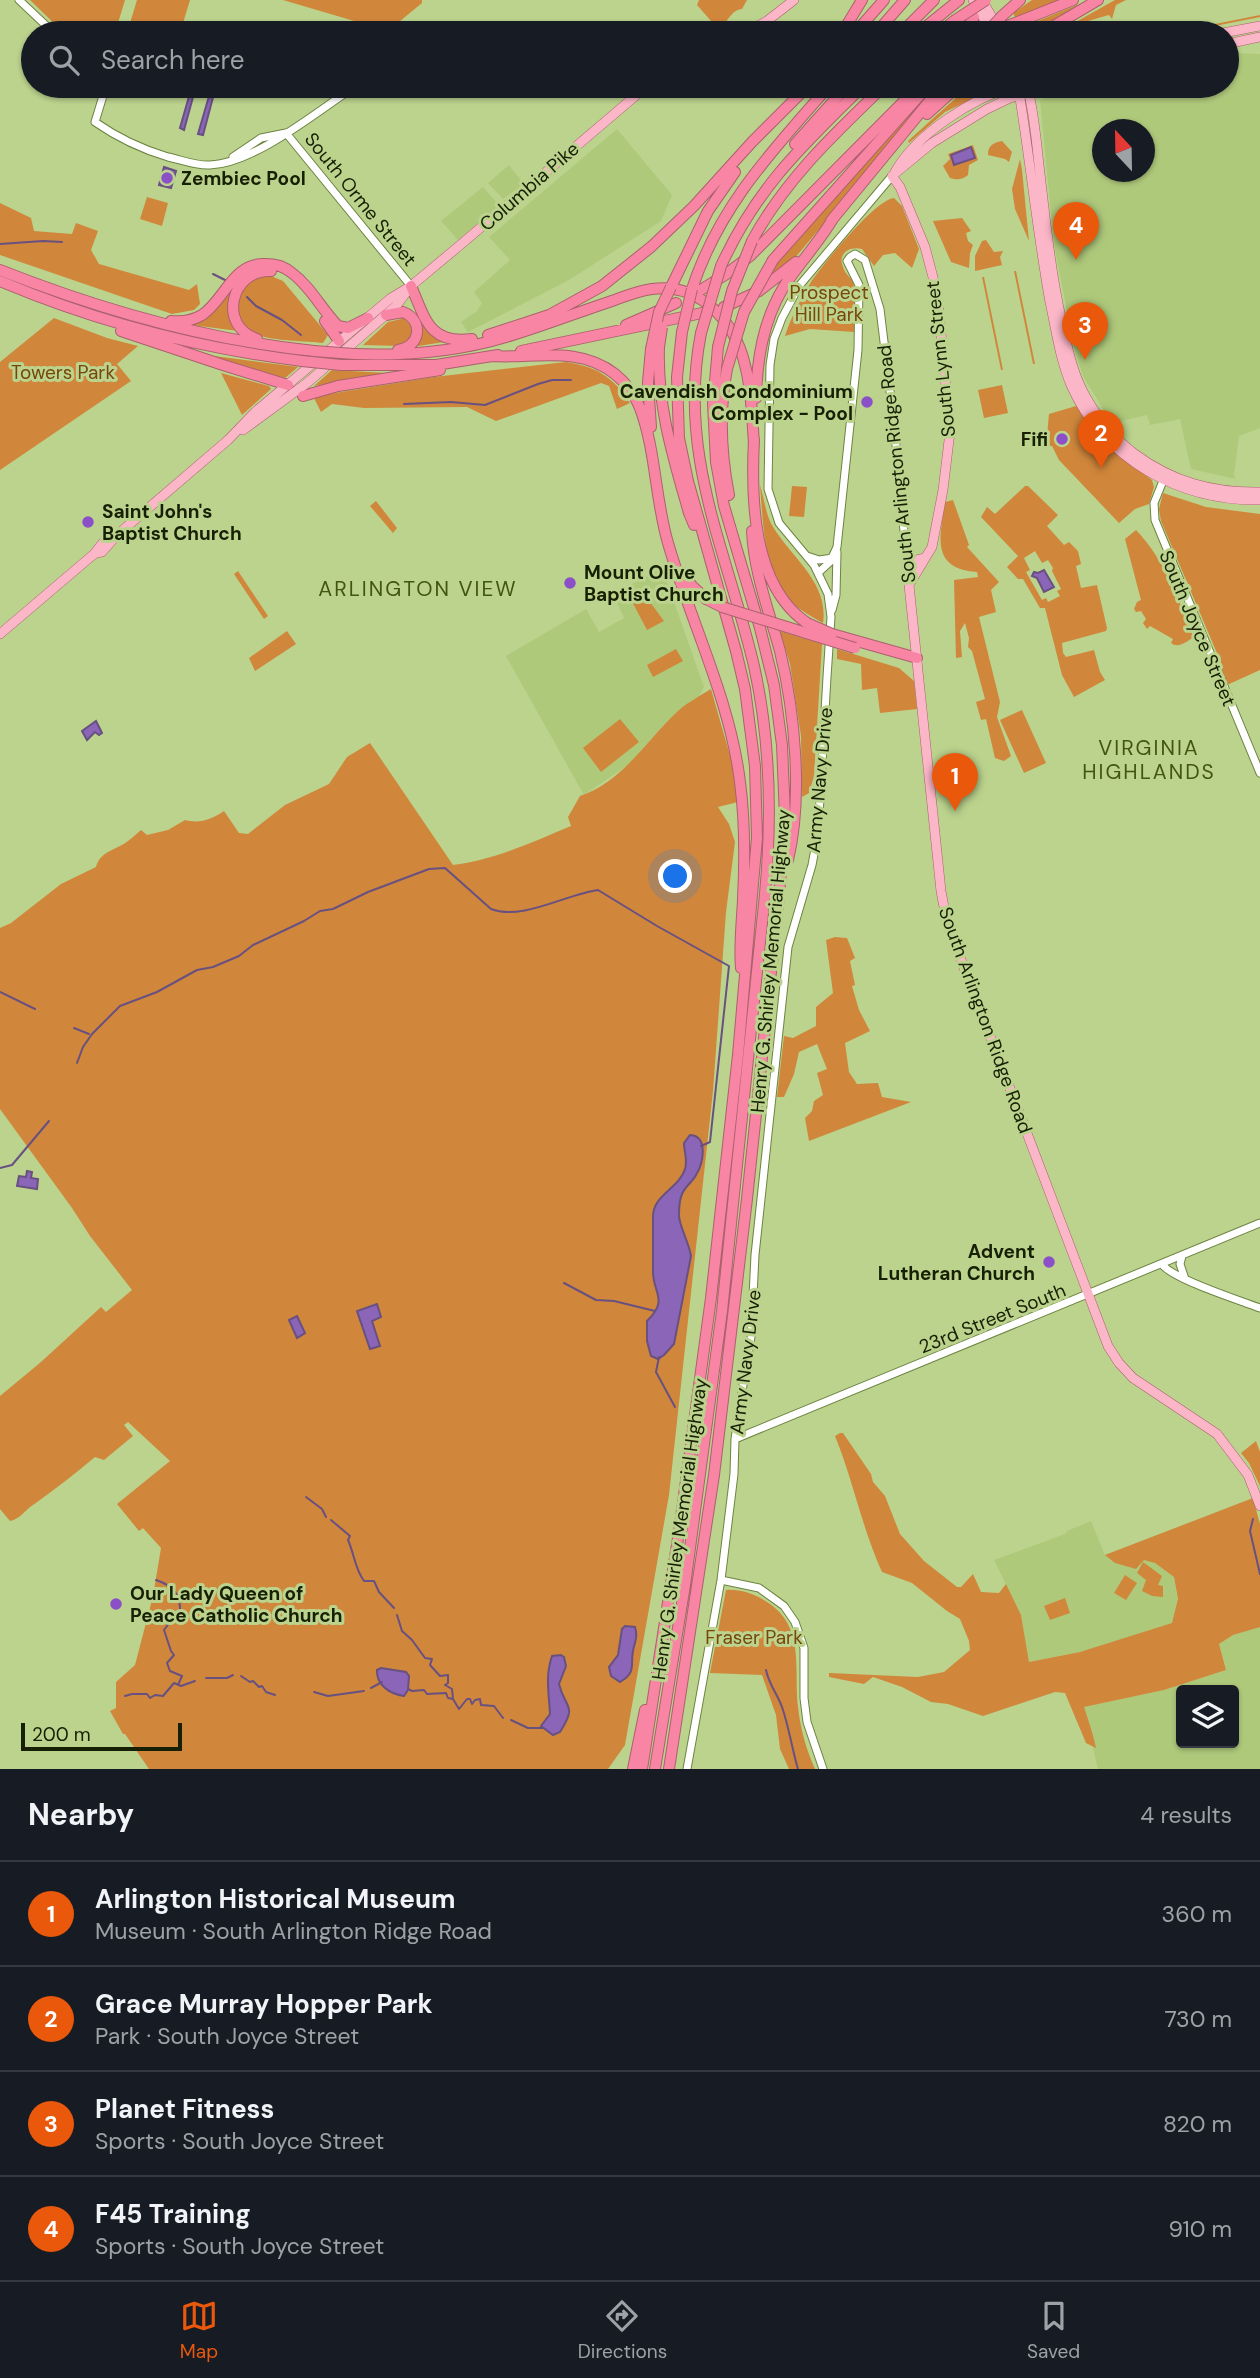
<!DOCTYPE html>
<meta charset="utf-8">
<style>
body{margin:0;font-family:"DM Sans",sans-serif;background:#242831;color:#f1f3f6}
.controls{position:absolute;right:21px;bottom:21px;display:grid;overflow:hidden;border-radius:7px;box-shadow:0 2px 5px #0004}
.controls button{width:63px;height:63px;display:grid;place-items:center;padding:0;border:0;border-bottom:2px solid #363941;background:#171b24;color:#f1f3f6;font:35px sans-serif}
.compass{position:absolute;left:1092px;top:119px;width:63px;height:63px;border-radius:50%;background:#171b24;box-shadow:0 2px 5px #0004;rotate:338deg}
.scale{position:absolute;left:21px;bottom:18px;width:161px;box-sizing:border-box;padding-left:7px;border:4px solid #171f04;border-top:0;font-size:19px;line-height:24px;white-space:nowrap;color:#171f04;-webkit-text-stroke:5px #bbd38d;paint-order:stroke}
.you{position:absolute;left:676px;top:877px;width:24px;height:24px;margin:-18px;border:5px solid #fff;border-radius:50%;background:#1a73e8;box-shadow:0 0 0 10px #1a73e833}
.badge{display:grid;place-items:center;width:46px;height:46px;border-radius:50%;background:#ea580c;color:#fff;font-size:23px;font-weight:700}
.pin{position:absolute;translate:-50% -58px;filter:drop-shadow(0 2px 4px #0008)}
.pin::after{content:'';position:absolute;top:37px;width:24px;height:21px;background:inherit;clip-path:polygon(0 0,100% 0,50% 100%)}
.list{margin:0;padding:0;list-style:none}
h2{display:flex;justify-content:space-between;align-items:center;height:91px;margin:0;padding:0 28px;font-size:30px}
h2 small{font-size:23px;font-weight:400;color:#9ea1a6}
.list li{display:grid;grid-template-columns:46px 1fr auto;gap:21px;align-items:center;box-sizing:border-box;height:105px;padding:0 28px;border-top:2px solid #363941}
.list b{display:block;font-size:26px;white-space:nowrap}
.list p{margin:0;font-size:23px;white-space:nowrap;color:#9ea1a6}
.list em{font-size:23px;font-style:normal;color:#9ea1a6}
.icon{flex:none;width:38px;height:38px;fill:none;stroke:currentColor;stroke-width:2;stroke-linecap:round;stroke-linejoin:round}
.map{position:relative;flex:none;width:1260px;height:1769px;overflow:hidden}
.search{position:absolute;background:#171b24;box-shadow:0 2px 5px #0004;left:21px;right:21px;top:21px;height:77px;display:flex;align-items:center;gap:18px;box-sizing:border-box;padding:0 24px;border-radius:38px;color:#9ea1a6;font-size:26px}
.sheet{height:511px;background:#171b24}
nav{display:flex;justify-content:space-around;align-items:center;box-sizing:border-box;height:98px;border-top:2px solid #363941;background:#171b24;font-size:19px;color:#9ea1a6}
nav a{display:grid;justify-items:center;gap:4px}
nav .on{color:#ea580c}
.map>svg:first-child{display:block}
</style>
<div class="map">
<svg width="1260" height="1769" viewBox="0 0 1260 1769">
<rect width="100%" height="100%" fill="#bbd38d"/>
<path fill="#afc97b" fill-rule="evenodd" d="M1238,53L1260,54V428L1239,436L1234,475L1236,479L1191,469L1180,419L1150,425L1147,415L1112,423L1084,378L1075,351L1054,245L1040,100L1079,86H1227V55ZM1102,130H1144V172H1102Z
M617,129L672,195L661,221L569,280L468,332L461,322L476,312L482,303L474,292L510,260L489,237Z
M509,165L524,184L503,199L488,183Z
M483,187L499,205L458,240L441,221Z
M662,568L704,687L699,696L682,707L665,723L628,765L584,795L506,656L586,609L599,632L624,618L613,594Z
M1091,1521L1105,1555L1137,1543L1155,1563L1174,1577L1178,1602V1625L1127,1643L1029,1662L1021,1615L994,1560L1065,1534L1067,1531Z
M1260,1623V1769H1098L1083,1707L1164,1690L1226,1670L1219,1644L1247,1626ZM1181,1690H1234V1743H1181Z"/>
<path fill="#d0873b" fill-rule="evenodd" d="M30,0H125L115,33H64Z
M137,0H190L180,33H127Z
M283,0H422V3L388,31Z
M699,0H747L742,9C730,10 728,24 718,29L697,5Z
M1032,0H1065L1016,19L1013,13Z
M1115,0H1126L1116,5L1112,19L1109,15L1067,27L1068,32L1056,33Z
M1087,1L1036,33H1025L1023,27Z
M1260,15V17L1180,33V31Z
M969,86H999L945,112L909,143L908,141Z
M928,95L930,96L805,246L794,259L765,283L782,257Z
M1002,141L1012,152L1009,162L1005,159L988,155C988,146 992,143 1002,141Z
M973,145L978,160L969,165L968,175C962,180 957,180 950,178L943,166L950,159L948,154Z
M1020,159L1022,170L1029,241L1015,209L1012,189Z
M147,197L168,203L162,226L140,219Z
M894,198L902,206L919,249L912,268L895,253L883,255L874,266L862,249C850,246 837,253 843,267C845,275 853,278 854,286C855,301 854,317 854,332L810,329L785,336C791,317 801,299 811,282C823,264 875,200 894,198Z
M0,203L31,218L34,231L72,234L76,223L98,231L91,250L99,264L189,290L197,284L200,304L194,310L172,314L0,255Z
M962,218L971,231L966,233L968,241L973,245L970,253L969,268L951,262L933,221Z
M986,240L994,252L1003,251L1000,257L1002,265L975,271V256L982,241Z
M1014,271H1016L1035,364H1033Z
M271,276L283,281L328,335L323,343C306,341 273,341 258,335C234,325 230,291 255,279C259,277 266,277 271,276Z
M982,277H984L1003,370H1001Z
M237,283L238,331L192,325Z
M403,317L413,328L410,340L401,346L363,345L388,322L401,319Z
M54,318L107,338L138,346L117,364L131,381L0,470V362Z
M420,323L429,333L444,342L412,347Z
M207,355L298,367L285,378Z
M566,362C598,367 613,377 630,403L617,409L609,386L601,383L496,421L467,407L364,408L332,404L321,412L314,398L322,395L434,377Z
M332,370L387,373L386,374L314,386Z
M221,373L269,386L271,389L242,415Z
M1002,385L1008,413L984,418L978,390Z
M1076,406L1114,451L1152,480L1154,487L1149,504L1135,509L1119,523L1059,460L1052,446H1046L1049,414Z
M760,485C764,498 766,516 773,527C792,558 829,583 823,623C810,616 796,608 787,597C763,567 763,521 760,485Z
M792,486L807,487L804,517L789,516Z
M1025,486H1028L1058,515L1047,526L1064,545L1069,542L1078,551L1081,564L1076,566L1081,588L1097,585L1107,628L1106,631L1062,643L1063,653L1066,657L1094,650L1100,672L1105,680L1074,697L1062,675L1045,608H1040L1023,579H1018L1007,567L1018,556L981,517L987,507L995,514ZM1035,551L1042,563L1048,560L1053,568L1052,571L1061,589L1057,591L1060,596L1048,602L1046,598L1042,600L1026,572L1030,570L1024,558Z
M1163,493L1206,507L1260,514V670L1227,685L1219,667L1222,665L1161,521L1159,509Z
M953,500L969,545L967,547L999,582L991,590L996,612L979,617L1000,702L997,717L1011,756L1004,761L995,758L986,719L981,720L976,702L985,699L972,651L968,647L969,638L965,623L960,631L962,657L956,658L954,580L978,577L977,572C930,569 940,536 945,502Z
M376,501L397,528L393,533L370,506Z
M1136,530C1165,560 1178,599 1194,637C1187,641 1179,649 1171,643L1173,639L1150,626L1147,629L1143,623L1146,619L1141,611L1136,612L1134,609L1137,602L1141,600L1125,539Z
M238,571L268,616L264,619L234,574Z
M635,588L642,591L664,621L647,630L627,592Z
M287,631L296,644L255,671L249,658Z
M780,631L822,644L814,776L809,793L802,797L801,736L790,664Z
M676,649L683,661L653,677L647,665Z
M837,649L899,668L914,681L917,709L880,713L877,688L862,690L861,664L837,659Z
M711,689L733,766L738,802L718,807L729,824L735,842L726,912L713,1091L669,1495L625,1745L608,1769H149L125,1734H123L110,1711L116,1708V1682L135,1665L153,1596L161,1548L143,1528L139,1531L117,1504L170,1461L128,1422L124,1425L133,1436L104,1460L95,1457C75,1474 54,1490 33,1505C24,1511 20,1519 10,1521L0,1509V1396L41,1362L101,1307L106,1312L132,1290L90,1236L72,1208L0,1109V928L11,923L61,884L96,867C100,853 111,851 122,845C129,841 135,835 141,830L147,835L168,830L185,820C200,824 212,819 224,811L239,833L248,834L285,805L329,784L347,757L370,743L453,865C494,860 533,842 571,826L568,817L580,796C623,782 647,739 679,710C688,702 700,696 711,689Z
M1022,710L1046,763L1024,773L1000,720Z
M620,719L639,742L601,772L583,748Z
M835,937L847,938L855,958L850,961L855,985L852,986L859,1010L870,1031L845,1043L849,1072L857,1084L878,1083L882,1097L911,1102L809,1141L805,1118L812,1111L814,1101L823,1095L817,1073L827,1069L817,1044L799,1052L794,1074L784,1097H777L784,1036L793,1038L816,1026V1007L833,993L826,940Z
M840,1433H843L871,1474L873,1482L885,1496L900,1534L924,1561L957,1587H961L973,1574L981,1592L999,1593L1006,1584L1021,1615L1029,1662L1080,1652L1172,1623L1178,1599L1174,1577L1155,1563L1144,1560L1136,1569L1115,1563L1105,1555L1253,1498L1260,1524V1627L1233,1635L1219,1644L1226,1670L1164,1690L1084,1707C1088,1720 1093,1733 1096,1748L1086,1743L1065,1693L1055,1692L983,1716L948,1704L931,1702L902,1687L873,1677L864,1684L829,1677V1673L918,1677L944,1672L970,1650L969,1641L960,1619L947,1611L912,1583L882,1572C862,1528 853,1480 835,1436Z
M1256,1441L1260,1452V1486L1249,1463L1241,1453Z
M1143,1562L1162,1576L1158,1585L1163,1586V1597L1152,1596L1142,1591L1146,1580L1137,1573Z
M1125,1575L1137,1583L1126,1600L1114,1593Z
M726,1590C740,1589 755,1594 767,1602C805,1626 794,1668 798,1706C800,1728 806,1749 815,1769H789L780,1749L776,1715L762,1675L710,1673Z
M1065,1598L1070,1613L1050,1620L1044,1606Z"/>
<path fill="#8b65b7" stroke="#685081" stroke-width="2" d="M192,86H196L184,130L180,128Z
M212,86H216L203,135L198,134Z
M971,147L975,158L954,165L951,155Z
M164,167L176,171L171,188L159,185Z
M1044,570L1054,587L1044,592L1037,578L1032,576L1034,572L1038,573Z
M96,721L102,733L99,735L95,732L87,740L82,731Z
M690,1135C709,1136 703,1164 696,1175C693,1181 686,1186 683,1192C679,1199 679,1207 679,1214C678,1224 689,1242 691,1256L674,1344L664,1355L658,1359L651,1356L647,1341V1321C669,1300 653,1293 653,1272C653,1254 653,1235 653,1217C653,1194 679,1189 685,1169C688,1160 684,1152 684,1143Z
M27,1171L32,1172L31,1178L38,1179L37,1189L17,1186L19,1176L26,1177Z
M377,1304L381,1317L372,1321L380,1346L370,1349L357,1311Z
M297,1316L305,1333L297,1338L289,1320Z
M625,1626L635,1627C638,1637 635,1641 633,1651C630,1665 637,1672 620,1682L611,1676L609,1667L618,1655L622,1629Z
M561,1655L564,1657L566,1666L559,1684C565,1709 578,1704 560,1732L553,1735L541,1726L550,1714C549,1694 545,1676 552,1656Z
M381,1668L406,1672L409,1676L408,1690L404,1696C390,1694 376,1685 377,1670Z"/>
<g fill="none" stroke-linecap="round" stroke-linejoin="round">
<path stroke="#685081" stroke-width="2" d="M0,244L43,241L62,242
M213,274L225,280
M247,297L256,306L282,320L301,335
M404,404L451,402L485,405L538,384L552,380H571
M0,992L35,1009
M74,1028L89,1034
M77,1063L83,1047L92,1034L120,1006L157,992L197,970L213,967L239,956L253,945L304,921L320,911L333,909L368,892L429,869L445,868L491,909C522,921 567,894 598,890L657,926L729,966L710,1142L701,1146
M0,1168L12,1165L49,1121
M564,1283L596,1300L614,1301L655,1311
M659,1357L656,1372L675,1407
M306,1497L322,1509L326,1517
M1253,1519L1250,1531L1260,1574
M331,1520L350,1536L348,1540C354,1553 355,1569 364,1581H374L379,1592L394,1608
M156,1580C174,1586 181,1595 180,1614L173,1618L164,1630L171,1651L174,1655L167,1663L170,1671L182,1676L178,1685
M397,1615L402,1631L412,1640L425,1658L432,1659L430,1665L440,1676L448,1675V1683L445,1685L452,1689L453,1699
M766,1670C769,1685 777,1693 782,1707C789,1727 792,1749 798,1769
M241,1676L250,1682L253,1681L259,1687L262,1686L266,1692L275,1695
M206,1678H227L233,1675
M371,1688L382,1682
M408,1689L412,1691L424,1690L427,1694L446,1693L448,1698L453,1699L459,1709L467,1699H470L472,1704L475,1700L480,1699L481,1705L494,1706L503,1718
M314,1692L328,1696L364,1691
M125,1696L132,1694H147L150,1698L155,1695L163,1696L174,1683L181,1686L195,1681
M511,1720L528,1728H543"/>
<defs>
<path id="minor" d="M19,0L54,33
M106,86L95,122C118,138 141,149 168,157C182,160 196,166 210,165C256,163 317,111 356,86
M286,133L411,286
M233,157L261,138L286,133
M1165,476L1154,503L1155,520L1260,773
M807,556L819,560L833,558
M819,572L830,562L837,547L858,350L859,285L847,261L850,257L855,254L865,260L880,309L894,424L909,585
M832,610L836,595L837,552
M1182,1256L1180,1264L1185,1279
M1162,1264C1170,1278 1241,1301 1260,1308
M735,1439L1260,1223
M721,1580L759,1588L784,1606L795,1622L804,1648V1698L807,1722L823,1769
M687,1769L721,1580L734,1474L735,1439L741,1397L751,1337L755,1255L788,947L812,865L818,833L827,677L831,617L828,594L814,565L779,523L768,489L770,365L774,339L782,318L799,286L892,176"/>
<path id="major" d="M973,0L992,33
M982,0L997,26
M745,33L767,21L794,0
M1223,33L1260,26
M1227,44L1260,37
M1018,86C1030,158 1037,231 1050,302C1056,330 1060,359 1071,385C1104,460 1180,501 1260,500
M1027,86C1034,111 1036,138 1039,165C1045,216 1050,267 1061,318C1067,345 1072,374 1087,399C1099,420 1115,439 1135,454C1173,482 1213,493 1260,492
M895,172C916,134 973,98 1014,86
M892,176L900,187L925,247L934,281L939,311L950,432L943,490L932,547L909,585L941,891L947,923L1108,1346L1119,1363L1133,1378L1217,1434L1248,1475L1260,1506
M892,176L932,143L987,109L1010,98L1057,86
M243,430L307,383L396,306L408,290
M906,553L912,561L924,558
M94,554L102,552L117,535L228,440L255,412L391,298L411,286L459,246L647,86
M0,634L94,554L105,540L113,534L116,535"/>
<path id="highway" d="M1002,16L1020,0
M1023,20L1073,0
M842,33L862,0
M855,33L884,0
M876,33L905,0
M901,33L934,0
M918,33L959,0
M939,33L954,21
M965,33L974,17
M1042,33L1098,0
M927,114L958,86
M795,144L847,86
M831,221L942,86
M752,241C785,180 834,134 884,86
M773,260L928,86
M721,266C757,187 803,145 863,86
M0,270C101,310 206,340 314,351
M0,281C97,322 198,348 302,361
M411,286C425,318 429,345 472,339
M671,287L708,211L735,172
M692,289C719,206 773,150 829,86
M699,291L725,275L750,256L919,86
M724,307L759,291L796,262
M386,315L403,312C424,320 421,347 398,350
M544,318L602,286L651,247L694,206L752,142L808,86
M171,321C181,322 192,321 202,315C226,299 232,262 267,264C276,264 285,267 292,273C311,287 322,310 338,326L348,328L368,318
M325,321L339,341
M626,325L676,303
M121,331L223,365L288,385
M488,335L549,315
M257,339C217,326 231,269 271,271
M659,347C657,406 673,457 689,513L694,525
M521,351L702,313
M354,354C405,356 456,352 506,337C540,327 573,314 606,303C621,298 636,291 652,289C700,282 735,322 745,365C752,391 752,418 754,444
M492,356C534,359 578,345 615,374C626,383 635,395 640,408C656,451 655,499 668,543C691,623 730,699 740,782C745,820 745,860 743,899C742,922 739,945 741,968
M341,365H436L498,355
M727,369C719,410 721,454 729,495
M303,396L338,386L440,370
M756,398C757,359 763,322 783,288C799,263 819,243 834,217
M651,427L648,382L651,349
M754,439C751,498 752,586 807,623
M752,531C754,573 769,611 780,651C795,713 803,798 788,860
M683,572L692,586L706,599
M787,627L806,633
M832,634L917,658
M633,1769L645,1710
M642,1769L679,1532L711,1298L738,1055L757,838L755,766L745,689L736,651L688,481L679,438L677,377L682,332
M655,1769L685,1585L722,1311L765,894C772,817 771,742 754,666C727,551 677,455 701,333
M669,1769L714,1475L747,1199L779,896L785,817L782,745L774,685L760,628L724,506L716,462L713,404L718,347"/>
</defs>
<use href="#minor" stroke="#6e8441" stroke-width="9"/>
<use href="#major" stroke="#aa616c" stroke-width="10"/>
<use href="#highway" stroke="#aa616c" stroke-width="12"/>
<use href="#minor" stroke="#fff" stroke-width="7"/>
<use href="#major" stroke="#fbb6c8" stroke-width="9"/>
<use href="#highway" stroke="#f985a4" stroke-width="10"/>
<defs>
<path id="highway-bridge" d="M954,21L986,0
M988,31L1002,16
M988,33L1023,20
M682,332L692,289
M701,333L721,266
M659,347L662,327
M718,347L732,291L752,241
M651,349L659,312L671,287
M314,351L354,354
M302,361L341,365
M727,369L744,312L773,260
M706,599L722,607L787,627
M807,623L832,634
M806,633L855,648"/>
</defs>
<use href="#highway-bridge" stroke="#aa616c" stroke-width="12" stroke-linecap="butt"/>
<use href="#highway-bridge" stroke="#f985a4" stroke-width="10"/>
</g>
<g fill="#8b50c7" stroke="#bbd38d" stroke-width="2.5">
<circle cx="167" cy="178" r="7"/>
<circle cx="867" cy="402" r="7"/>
<circle cx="1062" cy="439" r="7"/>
<circle cx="88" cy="522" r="7"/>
<circle cx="570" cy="583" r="7"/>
<circle cx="1049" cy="1262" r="7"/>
<circle cx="116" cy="1604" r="7"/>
</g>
<g text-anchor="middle" stroke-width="6" stroke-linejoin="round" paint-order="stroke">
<g font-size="19" font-weight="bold" fill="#171f04" stroke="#bbd38d" text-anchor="start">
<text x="181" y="185">Zembiec Pool</text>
<text x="853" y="398" text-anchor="end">Cavendish Condominium<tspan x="853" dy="22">Complex - Pool</tspan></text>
<text x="1048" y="446" text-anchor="end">Fifi</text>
<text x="102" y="518">Saint John's<tspan x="102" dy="22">Baptist Church</tspan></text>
<text x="584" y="579">Mount Olive<tspan x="584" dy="22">Baptist Church</tspan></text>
<text x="1035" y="1258" text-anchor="end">Advent<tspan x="1035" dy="22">Lutheran Church</tspan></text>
<text x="130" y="1600">Our Lady Queen of<tspan x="130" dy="22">Peace Catholic Church</tspan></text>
</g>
<g font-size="19" fill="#171f04" stroke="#bbd38d">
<text transform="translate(529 186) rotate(-41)" y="7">Columbia Pike</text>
<text transform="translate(361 199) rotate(51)" y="7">South Orme Street</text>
<text transform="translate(940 359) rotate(-96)" y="7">South Lynn Street</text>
<text transform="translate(896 464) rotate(-96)" y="7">South Arlington Ridge Road</text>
<text transform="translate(1198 628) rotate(67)" y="7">South Joyce Street</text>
<text transform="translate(819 780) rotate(-85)" y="7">Army Navy Drive</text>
<text transform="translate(770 961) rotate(-85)" y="7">Henry G. Shirley Memorial Highway</text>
<text transform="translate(986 1020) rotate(70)" y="7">South Arlington Ridge Road</text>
<text transform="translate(992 1318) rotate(-22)" y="7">23rd Street South</text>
<text transform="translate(745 1362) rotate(-83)" y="7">Army Navy Drive</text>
<text transform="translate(679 1529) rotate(-82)" y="7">Henry G. Shirley Memorial Highway</text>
</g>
<g font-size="19" fill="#76460a" stroke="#bbd38d">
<text x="829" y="299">Prospect<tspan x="829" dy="22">Hill Park</tspan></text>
<text x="63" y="379">Towers Park</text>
<text x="754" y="1644">Fraser Park</text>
</g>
<g font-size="21" letter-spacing="2" fill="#435610" stroke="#bbd38d">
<text x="418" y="596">ARLINGTON VIEW</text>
<text x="1149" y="755">VIRGINIA<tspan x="1149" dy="24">HIGHLANDS</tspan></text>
</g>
</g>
</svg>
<div class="controls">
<button><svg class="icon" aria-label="layers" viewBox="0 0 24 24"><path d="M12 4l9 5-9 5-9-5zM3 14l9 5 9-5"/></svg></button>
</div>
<svg class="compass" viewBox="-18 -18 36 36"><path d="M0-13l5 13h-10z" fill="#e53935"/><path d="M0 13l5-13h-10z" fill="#9ea1a6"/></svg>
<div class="scale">200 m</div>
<div class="you"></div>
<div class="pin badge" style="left:955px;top:811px">1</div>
<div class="pin badge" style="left:1101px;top:468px">2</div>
<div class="pin badge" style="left:1085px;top:360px">3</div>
<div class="pin badge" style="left:1076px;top:260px">4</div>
<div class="search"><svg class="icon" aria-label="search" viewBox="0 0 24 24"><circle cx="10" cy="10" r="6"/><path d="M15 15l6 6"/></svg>Search here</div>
</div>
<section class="sheet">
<h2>Nearby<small>4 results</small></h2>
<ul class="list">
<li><span class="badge">1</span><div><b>Arlington Historical Museum</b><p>Museum · South Arlington Ridge Road</p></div><em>360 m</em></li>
<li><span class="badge">2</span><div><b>Grace Murray Hopper Park</b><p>Park · South Joyce Street</p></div><em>730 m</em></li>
<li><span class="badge">3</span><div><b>Planet Fitness</b><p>Sports · South Joyce Street</p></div><em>820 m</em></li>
<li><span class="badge">4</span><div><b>F45 Training</b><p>Sports · South Joyce Street</p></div><em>910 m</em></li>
</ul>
</section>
<nav>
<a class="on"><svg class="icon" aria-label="map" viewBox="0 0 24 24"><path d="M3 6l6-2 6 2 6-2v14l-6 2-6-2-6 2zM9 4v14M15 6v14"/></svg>Map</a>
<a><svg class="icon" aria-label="directions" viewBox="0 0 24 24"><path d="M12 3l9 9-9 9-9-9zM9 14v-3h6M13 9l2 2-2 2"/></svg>Directions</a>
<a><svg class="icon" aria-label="saved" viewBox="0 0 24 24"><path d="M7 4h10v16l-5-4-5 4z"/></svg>Saved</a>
</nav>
